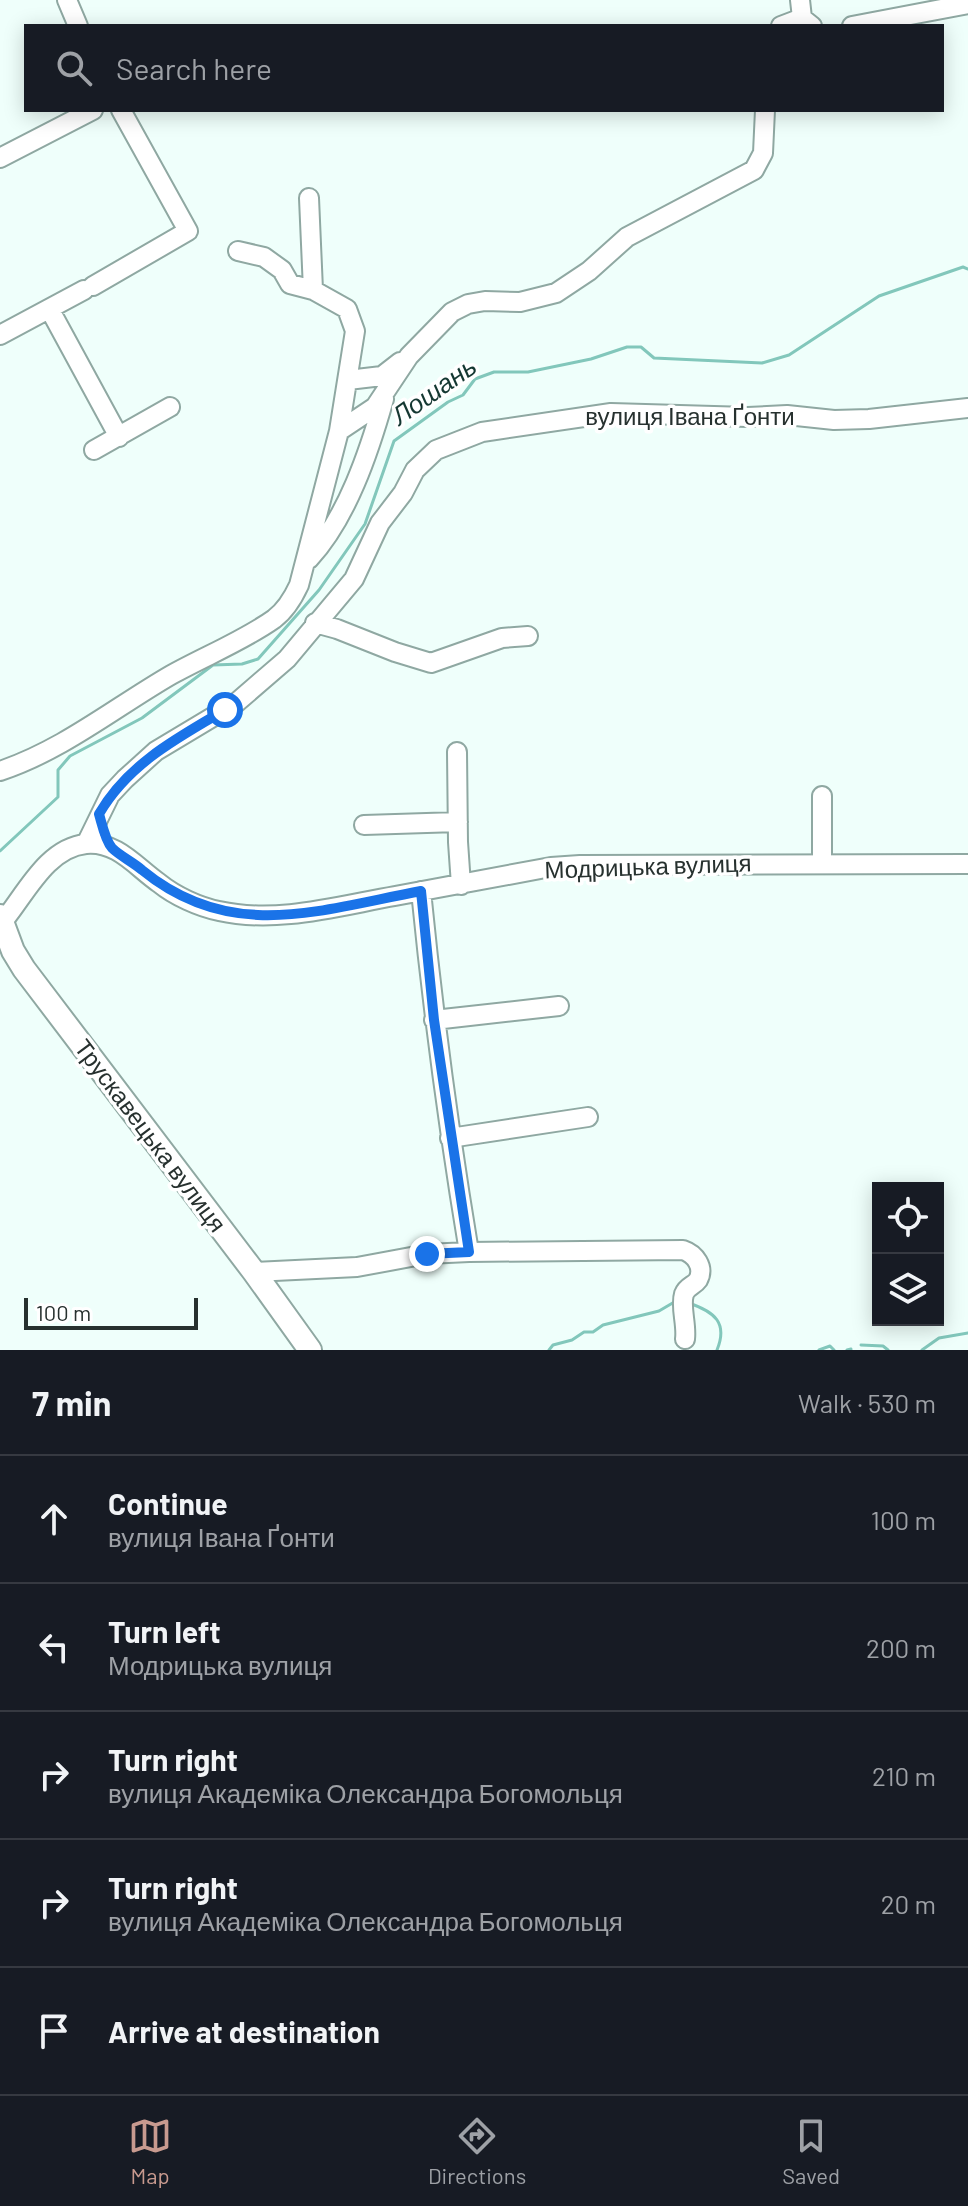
<!DOCTYPE html>
<meta charset="utf-8">
<style>
body{margin:0;font-family:Barlow,sans-serif;background:#242831;color:#f1f3f6}
.controls{position:absolute;right:24px;bottom:24px;display:grid;overflow:hidden;border-radius:0px;box-shadow:0 4px 20px #0003}
.controls button{width:72px;height:72px;display:grid;place-items:center;padding:0;border:0;border-bottom:2px solid #363941;background:#171b24;color:#f1f3f6;font:40px sans-serif}
.scale{position:absolute;left:24px;bottom:20px;width:174px;box-sizing:border-box;padding-left:8px;border:4px solid #27312f;border-top:0;font-size:22px;line-height:28px;white-space:nowrap;color:#27312f;-webkit-text-stroke:6px #fff;paint-order:stroke}
.stop{position:absolute;width:24px;height:24px;margin:-18px;border:6px solid #1a73e8;border-radius:50%;background:#fff}
.stop.end{background:#1a73e8;border-color:#fff;box-shadow:0 2px 8px #0008}
.list{margin:0;padding:0;list-style:none}
h2{display:flex;justify-content:space-between;align-items:center;height:104px;margin:0;padding:0 32px;font-size:34px}
h2 small{font-size:26px;font-weight:400;color:#9ea1a6}
.list li{display:grid;grid-template-columns:52px 1fr auto;gap:24px;align-items:center;box-sizing:border-box;height:128px;padding:0 32px;border-top:2px solid #363941}
.list b{display:block;font-size:30px;white-space:nowrap}
.list p{margin:0;font-size:26px;white-space:nowrap;color:#9ea1a6}
.list em{font-size:26px;font-style:normal;color:#9ea1a6}
.icon{flex:none;width:44px;height:44px;fill:none;stroke:currentColor;stroke-width:2;stroke-linecap:round;stroke-linejoin:round}
.map{position:relative;flex:none;width:968px;height:1350px;overflow:hidden}
.search{position:absolute;background:#171b24;box-shadow:0 4px 20px #0003;left:24px;right:24px;top:24px;height:88px;display:flex;align-items:center;gap:20px;box-sizing:border-box;padding:0 28px;border-radius:0px;color:#9ea1a6;font-size:30px}
.sheet{height:744px;background:#171b24}
nav{display:flex;justify-content:space-around;align-items:center;box-sizing:border-box;height:112px;border-top:2px solid #363941;background:#171b24;font-size:22px;color:#9ea1a6}
nav a{display:grid;justify-items:center;gap:4px}
nav .on{color:#c89a8f}
.map>svg:first-child{display:block}
</style>
<div class="map">
<svg width="968" height="1350" viewBox="0 0 968 1350">
<rect width="100%" height="100%" fill="#effffb"/>
<g fill="none" stroke-linecap="round" stroke-linejoin="round">
<path stroke="#82c7bb" stroke-width="3" d="M0,851L58,797V770L70,756L142,718L213,665L242,664L258,659L319,590L365,524L394,441L448,402L463,395L475,379L494,372H528L591,359L627,347H641L654,358L762,363L789,355L879,296L963,267L968,269
M689,1303C715,1312 728,1323 717,1350
M861,1345L883,1346L888,1350
M549,1350L553,1345L572,1340L584,1332H593L603,1325L659,1311L676,1301
M819,1350L830,1346L834,1350
M847,1350L851,1349
M922,1350L939,1338L968,1333"/>
<defs>
<path id="minor" d="M67,0L78,26
M800,0L802,18L812,26
M781,26L802,18
M852,26L968,4
M0,158L93,110
M309,198L313,290
M93,286L188,231L121,110
M50,310L119,437
M0,335L84,290
M348,380L382,376L400,362
M339,431L375,407L409,356L452,312L468,304L485,301L520,302L556,293L589,271L627,237L754,170L763,153L765,110
M94,450L170,407
M309,559C347,518 369,452 384,399
M315,623L337,629L395,652L431,663L502,638L528,636
M457,752L458,842L461,885
M0,771C63,750 114,708 171,675C205,656 243,641 274,619C286,610 293,598 299,585L339,431L355,331L347,309L313,290L290,284L282,270L264,257L238,251
M364,825L458,822
M86,844L110,795L125,779L156,751L236,703L287,659L354,579L380,523L403,493L415,470L436,450L482,432L611,413L748,417L787,415L834,420L869,419L968,408
M822,864V796
M0,925C24,898 45,848 86,844C117,841 136,867 159,883C175,896 199,907 219,911C277,924 338,906 395,896C447,886 499,877 551,867L580,865L968,864
M434,1020L559,1006
M450,1138L588,1117
M469,1252L683,1250C695,1254 705,1267 698,1280C694,1286 687,1286 684,1294C680,1307 687,1324 685,1339
M254,1272L357,1267L427,1254L469,1252C449,1132 433,1012 421,891"/>
<path id="major" d="M0,916L13,951L24,969L254,1272L310,1350"/>
</defs>
<use href="#minor" stroke="#8fa8a2" stroke-width="22"/>
<use href="#major" stroke="#8fa8a2" stroke-width="26"/>
<use href="#minor" stroke="#fff" stroke-width="18"/>
<use href="#major" stroke="#fff" stroke-width="22"/>
</g>
<g fill="none" stroke-linecap="round" stroke-linejoin="round">
<path stroke="#1a73e8" stroke-width="10" d="M225,710C177,738 128,764 99,814C102,824 105,840 112,848C120,856 133,862 142,870C231,943 319,910 421,891L434,1020L469,1252L427,1254"/>
</g>
<g text-anchor="middle" stroke-width="7" stroke-linejoin="round" paint-order="stroke">
<g font-size="24" fill="#27312f" stroke="#fff">
<text x="690" y="425">вулиця Івана Ґонти</text>
<text transform="translate(648 867) rotate(-2)" y="8">Модрицька вулиця</text>
<text transform="translate(150 1136) rotate(53)" y="8">Трускавецька вулиця</text>
</g>
<g font-size="26" font-style="italic" fill="#143731" stroke="#fff">
<text transform="translate(434 391) rotate(-35)" y="9">Лошань</text>
</g>
</g>
</svg>
<div class="controls">
<button><svg class="icon" aria-label="locate" viewBox="0 0 24 24"><circle cx="12" cy="12" r="6"/><path d="M12 2v4M12 18v4M2 12h4M18 12h4"/></svg></button>
<button><svg class="icon" aria-label="layers" viewBox="0 0 24 24"><path d="M12 4l9 5-9 5-9-5zM3 14l9 5 9-5"/></svg></button>
</div>
<div class="scale">100 m</div>
<div class="stop" style="left:225px;top:710px"></div>
<div class="stop end" style="left:427px;top:1254px"></div>
<div class="search"><svg class="icon" aria-label="search" viewBox="0 0 24 24"><circle cx="10" cy="10" r="6"/><path d="M15 15l6 6"/></svg>Search here</div>
</div>
<section class="sheet">
<h2>7 min<small>Walk · 530 m</small></h2>
<ul class="list">
<li><svg class="icon" aria-label="ahead" viewBox="0 0 24 24"><path d="M12 20V5M6 11l6-6 6 6"/></svg><div><b>Continue</b><p>вулиця Івана Ґонти</p></div><em>100 m</em></li>
<li><svg class="icon" aria-label="left" viewBox="0 0 24 24"><path d="M17 20v-9H6M10 6l-5 5 5 5"/></svg><div><b>Turn left</b><p>Модрицька вулиця</p></div><em>200 m</em></li>
<li><svg class="icon" aria-label="right" viewBox="0 0 24 24"><path d="M7 20v-9h11M14 6l5 5-5 5"/></svg><div><b>Turn right</b><p>вулиця Академіка Олександра Богомольця</p></div><em>210 m</em></li>
<li><svg class="icon" aria-label="right" viewBox="0 0 24 24"><path d="M7 20v-9h11M14 6l5 5-5 5"/></svg><div><b>Turn right</b><p>вулиця Академіка Олександра Богомольця</p></div><em>20 m</em></li>
<li><svg class="icon" aria-label="arrive" viewBox="0 0 24 24"><path d="M6 21V4h12l-3 4 3 4H6"/></svg><div><b>Arrive at destination</b></div></li>
</ul>
</section>
<nav>
<a class="on"><svg class="icon" aria-label="map" viewBox="0 0 24 24"><path d="M3 6l6-2 6 2 6-2v14l-6 2-6-2-6 2zM9 4v14M15 6v14"/></svg>Map</a>
<a><svg class="icon" aria-label="directions" viewBox="0 0 24 24"><path d="M12 3l9 9-9 9-9-9zM9 14v-3h6M13 9l2 2-2 2"/></svg>Directions</a>
<a><svg class="icon" aria-label="saved" viewBox="0 0 24 24"><path d="M7 4h10v16l-5-4-5 4z"/></svg>Saved</a>
</nav>
